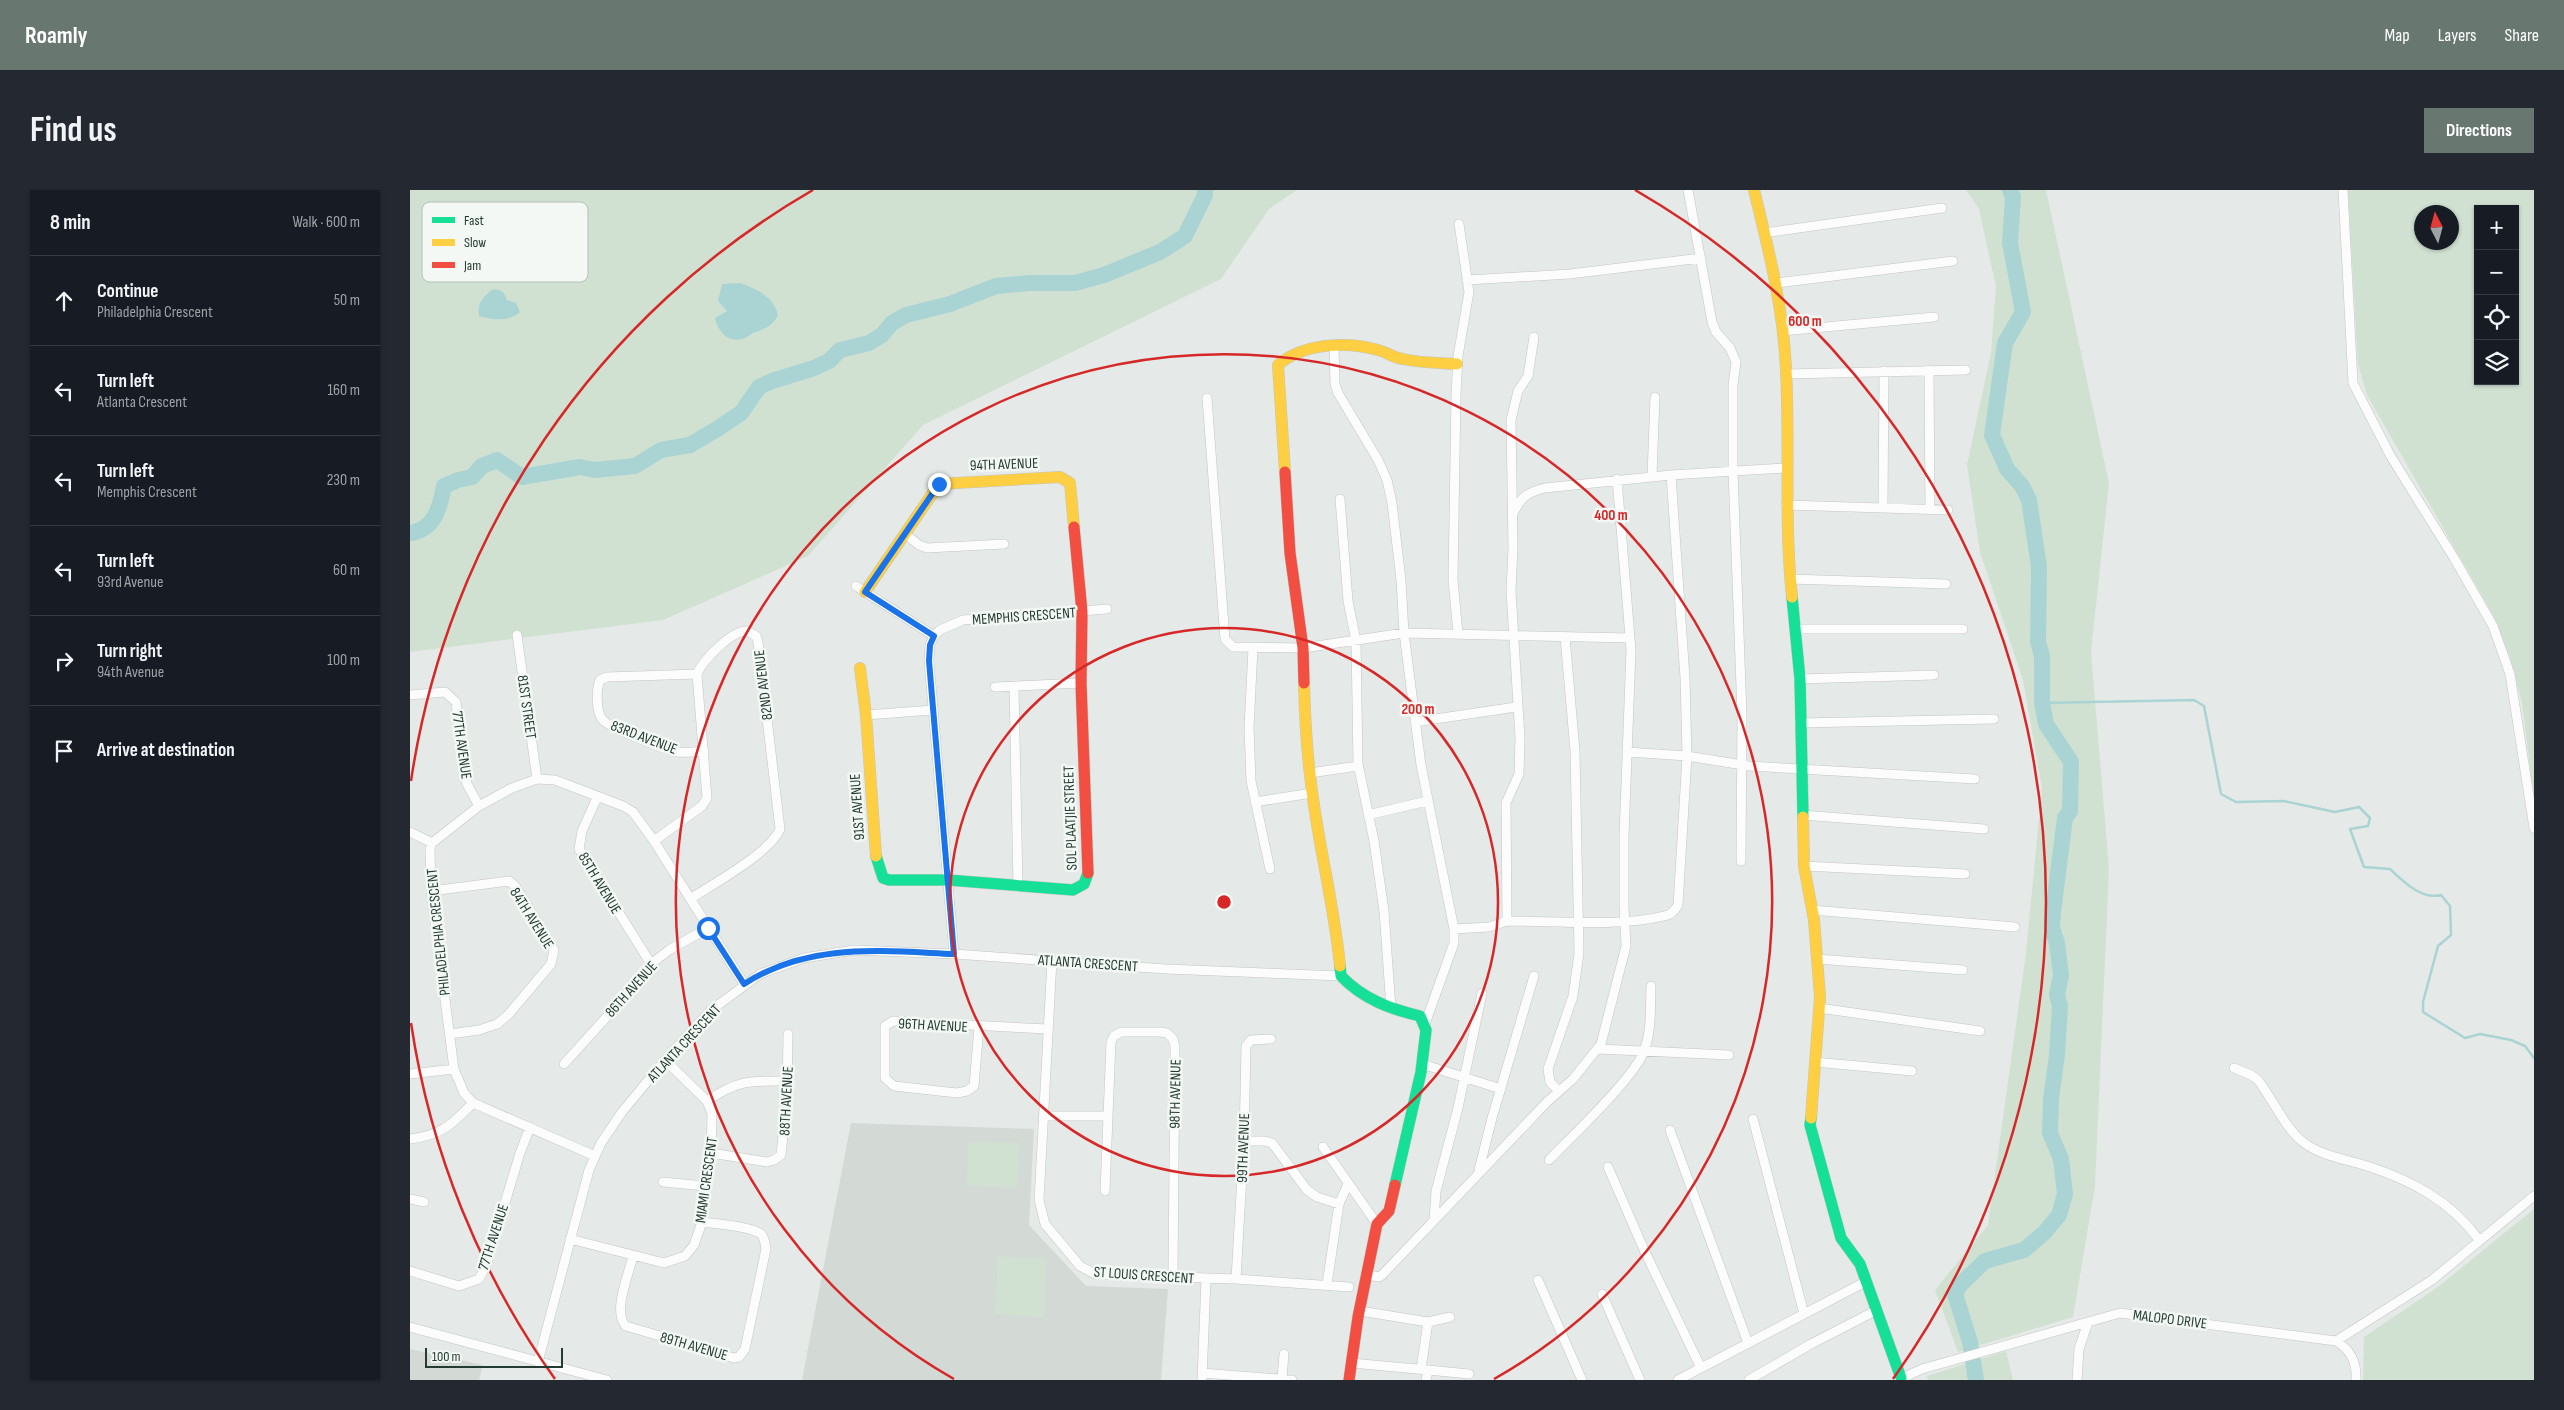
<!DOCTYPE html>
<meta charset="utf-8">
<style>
body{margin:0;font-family:"Sofia Sans Condensed",sans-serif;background:#242831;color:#f1f3f6}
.controls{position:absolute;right:15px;top:15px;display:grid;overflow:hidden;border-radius:0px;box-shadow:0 1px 4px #0004}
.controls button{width:45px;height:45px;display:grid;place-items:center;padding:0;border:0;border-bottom:1px solid #363941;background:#171b24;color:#f1f3f6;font:25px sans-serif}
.compass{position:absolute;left:2004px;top:15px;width:45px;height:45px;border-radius:50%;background:#171b24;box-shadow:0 1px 4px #0004;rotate:354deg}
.scale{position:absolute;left:15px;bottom:12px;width:138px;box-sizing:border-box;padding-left:5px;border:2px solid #243b32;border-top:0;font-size:14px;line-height:18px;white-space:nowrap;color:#243b32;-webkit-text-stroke:4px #f3f8f5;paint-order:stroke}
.stop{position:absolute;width:15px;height:15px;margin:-11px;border:4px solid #1a73e8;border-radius:50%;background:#fff}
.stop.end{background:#1a73e8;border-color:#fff;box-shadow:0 1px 5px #0008}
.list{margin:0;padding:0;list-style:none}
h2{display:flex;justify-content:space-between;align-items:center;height:65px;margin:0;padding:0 20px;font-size:21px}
h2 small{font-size:16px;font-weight:400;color:#9ea1a6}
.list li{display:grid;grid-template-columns:32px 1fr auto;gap:15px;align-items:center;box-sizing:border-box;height:90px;padding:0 20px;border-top:1px solid #363941}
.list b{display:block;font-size:19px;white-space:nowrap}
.list p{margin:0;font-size:16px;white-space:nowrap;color:#9ea1a6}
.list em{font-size:16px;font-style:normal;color:#9ea1a6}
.icon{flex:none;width:28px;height:28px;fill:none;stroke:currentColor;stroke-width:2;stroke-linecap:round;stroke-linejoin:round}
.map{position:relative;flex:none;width:2124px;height:1190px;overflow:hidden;border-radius:0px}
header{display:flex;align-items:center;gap:30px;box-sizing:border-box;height:70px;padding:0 25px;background:#687871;color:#fff}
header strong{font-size:24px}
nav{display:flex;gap:28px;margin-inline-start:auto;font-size:18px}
.intro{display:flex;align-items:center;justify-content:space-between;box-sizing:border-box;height:120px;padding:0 30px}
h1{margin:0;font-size:35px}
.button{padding:12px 22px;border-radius:0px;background:#687871;color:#fff;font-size:18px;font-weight:700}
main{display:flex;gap:30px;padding:0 30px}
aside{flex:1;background:#171b24;border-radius:0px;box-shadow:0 1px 4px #0004}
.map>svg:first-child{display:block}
</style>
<header>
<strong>Roamly</strong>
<nav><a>Map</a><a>Layers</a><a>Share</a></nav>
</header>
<div class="intro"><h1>Find us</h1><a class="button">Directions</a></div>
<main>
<aside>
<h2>8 min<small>Walk · 600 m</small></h2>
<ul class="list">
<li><svg class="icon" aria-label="ahead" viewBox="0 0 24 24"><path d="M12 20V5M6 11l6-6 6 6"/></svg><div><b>Continue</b><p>Philadelphia Crescent</p></div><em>50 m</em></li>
<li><svg class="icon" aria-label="left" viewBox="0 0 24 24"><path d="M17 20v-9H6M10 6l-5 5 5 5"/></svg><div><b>Turn left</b><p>Atlanta Crescent</p></div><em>160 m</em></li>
<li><svg class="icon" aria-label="left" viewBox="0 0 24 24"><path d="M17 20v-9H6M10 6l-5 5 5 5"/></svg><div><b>Turn left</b><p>Memphis Crescent</p></div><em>230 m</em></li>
<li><svg class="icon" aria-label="left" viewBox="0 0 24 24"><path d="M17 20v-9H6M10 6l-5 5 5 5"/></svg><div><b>Turn left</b><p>93rd Avenue</p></div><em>60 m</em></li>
<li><svg class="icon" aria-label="right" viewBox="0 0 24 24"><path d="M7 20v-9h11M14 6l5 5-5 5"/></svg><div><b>Turn right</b><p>94th Avenue</p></div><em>100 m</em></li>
<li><svg class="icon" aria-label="arrive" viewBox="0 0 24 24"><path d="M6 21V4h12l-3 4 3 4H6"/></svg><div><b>Arrive at destination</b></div></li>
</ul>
</aside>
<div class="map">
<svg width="2124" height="1190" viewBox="0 0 2124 1190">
<rect width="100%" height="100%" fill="#e5e9e7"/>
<path fill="#d3dad6" d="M441,933L624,939L619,1035L676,1096L758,1099L751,1190H392Z
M0,1159L73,1175L69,1190H0Z"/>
<path fill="#d0e1d2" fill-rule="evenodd" d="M0,0H887L859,19L811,89L513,235L398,366L253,430L0,462Z
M1556,0H1636L1699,293L1681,462L1699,679L1685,996L1663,1127L1548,1162L1525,1100L1578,1035L1616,763L1632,598L1613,490L1570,362L1557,275L1581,163L1586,97L1569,19Z
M1938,0H2124V609L2112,513L2100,467L2083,425L1957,205L1948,174ZM2068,19H2105V191H2068ZM2011,22H2041V52H2011Z
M559,952L609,953L607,997L557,996Z
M2124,1019V1190H1953L1954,1147L2028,1097Z
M588,1067L637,1069L634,1127L585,1124Z
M1596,1161L1603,1190H1518L1517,1186Z"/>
<path fill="#aad4d3" d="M330,93C347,99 364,107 368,125C361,138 355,138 343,143C339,145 337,148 333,149C317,153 308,141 305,128L317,121L308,111L312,94Z
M83,99C92,100 94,102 97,110L106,113L110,122C100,132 81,130 69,126C67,113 73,107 83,99Z"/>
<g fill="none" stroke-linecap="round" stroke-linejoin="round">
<path stroke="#aad4d3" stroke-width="2.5" d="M1632,513L1784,510L1794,516L1811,604L1826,612L1874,611L1925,622L1949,617L1960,628L1958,636L1940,639L1954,677L1980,679C1993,691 2011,710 2031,705L2040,716L2041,745L2028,756L2013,812V822L2055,848L2070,844L2101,850L2115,856L2124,868"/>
<path stroke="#aad4d3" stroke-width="16" d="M0,343C24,340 30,318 34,296L48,290L62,287L72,276L87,270L112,287L170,277L185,280L225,276L251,260L280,255L307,239L331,223L349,197L362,191L404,178L419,171L430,160L459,153L472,145L482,133L496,125L540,114L586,96L620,93H665L694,85L750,62L775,46L795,5V0
M1566,1190L1560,1152L1545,1104L1550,1095L1575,1071L1614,1060L1634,1043L1649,1025L1655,1004L1651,969L1640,943L1641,909L1647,865L1650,816L1647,805L1651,785L1647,753L1642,738L1643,722L1655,628L1660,621L1661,572L1636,534L1632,513V466L1628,452L1629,377L1619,310L1612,296L1597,279L1582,245L1595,153L1613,122L1600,53L1603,7L1600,0"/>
<defs>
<path id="street" d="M1278,0L1302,132L1306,142L1320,158L1326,172L1323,195V281L1332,525L1331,671
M1933,0L1943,193L1980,265L2044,368L2083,436L2100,484L2124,638
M1354,43L1532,18
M1057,90L1160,84L1291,68
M1367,93L1543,71
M1372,141L1524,127
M924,157L925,194L928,203L968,270L977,290L982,313L991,390L994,443L1011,575L1044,739V753L1015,834
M1519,180L1520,319
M1376,184L1556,180
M797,208L815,449L823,457L893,458L994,443L1220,448
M1242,286L1245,207
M930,309L938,411L946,451L948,574L964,651L974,721L981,818
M1376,315L1538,320
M1473,318L1474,181
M1104,322C1111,306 1119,302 1135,298L1261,285L1375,278
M495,344L509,355L517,358L594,354
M1380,389L1536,394
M446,396L524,446
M1385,439H1553
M1048,444L1043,390L1046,205L1048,166L1059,102L1049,34
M107,445L127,589
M843,458L839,538L841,591L860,679
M287,484L197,487L190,490C186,499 186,521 192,529C197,537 256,560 267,562C276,563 285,562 294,561
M1390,489L1524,485
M604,496L608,697
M585,497L671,493
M0,505L35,502L46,512L54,583L57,594L69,616
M456,525L523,520
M1005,532L1106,517
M1390,533L1584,529
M1217,562L1277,566L1339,576L1565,589
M900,583L948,576
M187,608L172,641L169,659L241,774
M845,612L902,603
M958,625L1017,611
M1392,625L1574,639
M0,642L22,653
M244,651L292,616L297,608L287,484C293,470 322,440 337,441L346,446L348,452L370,639C360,663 303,694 280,709
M1394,676L1555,684
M21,701L99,691L106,697L144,760L141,774L98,825L87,834L69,840L40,844
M1402,720L1605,737
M1097,731L1096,613L1109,584L1110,548L1101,401L1103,358L1101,230L1108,201L1118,186L1124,147
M1044,739L1079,737L1097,731C1143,731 1210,737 1254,726C1261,725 1264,721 1268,715L1277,566L1275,488L1261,285
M544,764L519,471L520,455L524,446L530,440L553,430L697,419
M1407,769L1553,780
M642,770L629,1010L635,1034L670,1076L685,1084L826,1089L939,1097
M1409,818L1570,841
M569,837L564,896L557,901L547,903L484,896L475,888V836L483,831L637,839
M1188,859L1319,865
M1405,872L1502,881
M154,874L221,800L241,774L259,760L298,738
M1012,874L1091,899
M1824,878L1841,885L1848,890C1862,908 1875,938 1893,952C1911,966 1935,969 1957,976C2001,990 2041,1011 2069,1050
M0,884L44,879
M1149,901L1140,892L1138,879L1163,806L1169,763L1165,561L1155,447
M297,911C329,889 341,891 378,891
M634,926H696
M1343,929L1394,1124
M1260,940L1338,1153
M0,949C32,945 41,935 63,913
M834,951H854L862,953L897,1000L907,1007L929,1014
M913,957L967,1034
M301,963L357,972L364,970L371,965L377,906L378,844
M185,966L63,913L54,903L44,879L21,701L20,659L22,653L69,616L102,598L127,589L145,590L213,616L223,622L244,651L334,794
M1139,970C1161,947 1225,887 1234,861C1242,840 1240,818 1241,796
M1198,977L1235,1062L1291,1178
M1069,980L1082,928L1124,786
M253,992L295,996
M695,1001L701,852L704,846L711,842H750L757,843L763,849L765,856L763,1087
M0,1009L14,1012
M1024,1030L1026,1001L1048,918L1072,803
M160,1049L254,1073L275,1066L284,1055L292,1032L301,963L302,924L297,911L255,870
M223,1066C219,1084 202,1122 216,1136L324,1168L329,1167L335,1159L356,1059C355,1054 355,1048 351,1044C340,1036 306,1034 292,1032
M0,1081L49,1096L69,1089L76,1076L110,963L120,937
M957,1085L969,1087L972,1085L1137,912L1163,889L1191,854L1216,756L1214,717V646L1221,460L1207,289
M826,1089L834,951L836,856L841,850L861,849
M1128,1090L1172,1190
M917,1094L929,1014L938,994
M1192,1104L1230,1190
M950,1121L1018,1132L1040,1127
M0,1137L197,1190
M1926,1151L2022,1090L2124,1006
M128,1172L179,980L191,953L212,922L255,870L300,821L350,784L394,768L444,760L544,764L756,779L931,786
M941,1173L1018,1180L1016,1190
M1011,1179L1018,1132
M1018,1180L1059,1184
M792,1183L882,1190
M872,1188L874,1164
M792,1190L796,1089
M1268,1190L1457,1091
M1339,1190L1401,1154L1467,1120
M1488,1190L1512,1179L1710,1123L1926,1151C1941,1160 1947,1172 1946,1190
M1667,1190L1669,1159L1678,1132"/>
<path id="fast" d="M1382,407L1390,489L1393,627
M466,666L473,688L479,690H538L663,700L674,694L678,683
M930,776L931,786C953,809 980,819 1010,826L1016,840L1011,882L985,995
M1401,928L1400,935L1431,1048L1450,1074L1491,1188"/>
<path id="slow" d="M1344,0C1359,61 1373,116 1376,179C1380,255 1374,331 1382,407
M875,282L868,175C893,153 937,151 968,160C976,162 984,168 993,169C1011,173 1029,173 1047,174
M455,402L529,294L650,287L660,293L664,337
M450,478L456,525L466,666
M894,493C895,537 898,579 905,622C913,674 925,724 930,776
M1393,627L1394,676L1404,730L1410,807L1401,928"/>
<path id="jam" d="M875,282L880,363L893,458L894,493
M664,337L672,422L671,493L678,683
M939,1190L948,1127L967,1034L979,1021L985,995"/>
</defs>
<use href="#street" stroke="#c2c6c4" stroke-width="10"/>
<use href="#fast" stroke="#c0c7c4" stroke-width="12"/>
<use href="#slow" stroke="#c0c7c4" stroke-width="12"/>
<use href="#jam" stroke="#c0c7c4" stroke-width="12"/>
<use href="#street" stroke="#fbfcfb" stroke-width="9"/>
<use href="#fast" stroke="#16e098" stroke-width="11"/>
<use href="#slow" stroke="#ffcf43" stroke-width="11"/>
<use href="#jam" stroke="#f24e42" stroke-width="11"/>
</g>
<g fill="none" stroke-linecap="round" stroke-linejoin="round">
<path stroke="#1a73e8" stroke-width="6" d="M298,738L334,794C399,752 471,761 544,764L519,471L520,455L524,446L455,402L529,294"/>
</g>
<g fill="none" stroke="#d62828" stroke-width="2.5">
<circle cx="814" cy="712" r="274"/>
<path d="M544 1189A548 548 0 1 1 1084 1189"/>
<path d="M145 1189A822 822 0 0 1 1 833M1 591A822 822 0 0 1 403 0M1225 0A822 822 0 0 1 1483 1189"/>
</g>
<g text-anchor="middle" stroke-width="5" stroke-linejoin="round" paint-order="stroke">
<g font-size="15" fill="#243b32" stroke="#f3f8f5">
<text transform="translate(594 274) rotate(-2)" y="5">94TH AVENUE</text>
<text transform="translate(614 426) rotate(-4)" y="5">MEMPHIS CRESCENT</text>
<text transform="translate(353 495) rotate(-97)" y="5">82ND AVENUE</text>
<text transform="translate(117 517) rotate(82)" y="5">81ST STREET</text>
<text transform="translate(234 547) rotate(21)" y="5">83RD AVENUE</text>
<text transform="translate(52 555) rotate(82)" y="5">77TH AVENUE</text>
<text transform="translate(447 617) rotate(-94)" y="5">91ST AVENUE</text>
<text transform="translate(660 628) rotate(-92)" y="5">SOL PLAATJIE STREET</text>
<text transform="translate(190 693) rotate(59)" y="5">85TH AVENUE</text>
<text transform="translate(122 728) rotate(58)" y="5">84TH AVENUE</text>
<text transform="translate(28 742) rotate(-96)" y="5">PHILADELPHIA CRESCENT</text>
<text transform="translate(678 773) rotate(4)" y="5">ATLANTA CRESCENT</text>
<text transform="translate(221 799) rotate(-48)" y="5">86TH AVENUE</text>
<text transform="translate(523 835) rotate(3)" y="5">96TH AVENUE</text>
<text transform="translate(274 853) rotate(-47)" y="5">ATLANTA CRESCENT</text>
<text transform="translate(765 904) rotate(-89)" y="5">98TH AVENUE</text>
<text transform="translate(376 911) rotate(-87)" y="5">88TH AVENUE</text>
<text transform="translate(833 958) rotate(-88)" y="5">99TH AVENUE</text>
<text transform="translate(296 990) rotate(-82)" y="5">MIAMI CRESCENT</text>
<text transform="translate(83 1047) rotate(-72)" y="5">77TH AVENUE</text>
<text transform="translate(734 1085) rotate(4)" y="5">ST LOUIS CRESCENT</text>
<text transform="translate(1760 1129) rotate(7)" y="5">MALOPO DRIVE</text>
<text transform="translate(284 1156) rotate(16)" y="5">89TH AVENUE</text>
</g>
</g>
<rect x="12" y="12" width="166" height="80" rx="8" fill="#f3f8f5" stroke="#b5bfba" stroke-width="1"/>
<rect x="22" y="27" width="23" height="6" fill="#16e098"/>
<rect x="22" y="49" width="23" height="7" fill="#ffcf43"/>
<rect x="22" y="72" width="23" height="6" fill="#f24e42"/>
<g font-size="14" fill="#243b32">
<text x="54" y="35">Fast</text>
<text x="54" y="57">Slow</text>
<text x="54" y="80">Jam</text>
</g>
<circle cx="814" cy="712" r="8" fill="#d62828" stroke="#f3f8f5" stroke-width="2.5"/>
<g font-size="15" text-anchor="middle" font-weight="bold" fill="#d62828" stroke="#f3f8f5" stroke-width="5" stroke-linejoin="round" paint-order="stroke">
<text x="1395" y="136">600 m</text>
<text x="1201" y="330">400 m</text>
<text x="1008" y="524">200 m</text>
</g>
</svg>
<div class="controls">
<button>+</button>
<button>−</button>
<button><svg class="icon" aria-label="locate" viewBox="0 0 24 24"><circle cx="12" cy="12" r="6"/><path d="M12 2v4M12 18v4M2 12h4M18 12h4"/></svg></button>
<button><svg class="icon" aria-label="layers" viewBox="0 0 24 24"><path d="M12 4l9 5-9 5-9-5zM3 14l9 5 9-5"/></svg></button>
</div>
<svg class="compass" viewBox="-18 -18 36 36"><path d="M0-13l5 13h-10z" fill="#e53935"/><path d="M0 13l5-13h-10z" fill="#9ea1a6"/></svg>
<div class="scale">100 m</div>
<div class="stop" style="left:298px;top:738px"></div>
<div class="stop end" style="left:529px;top:294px"></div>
</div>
</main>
